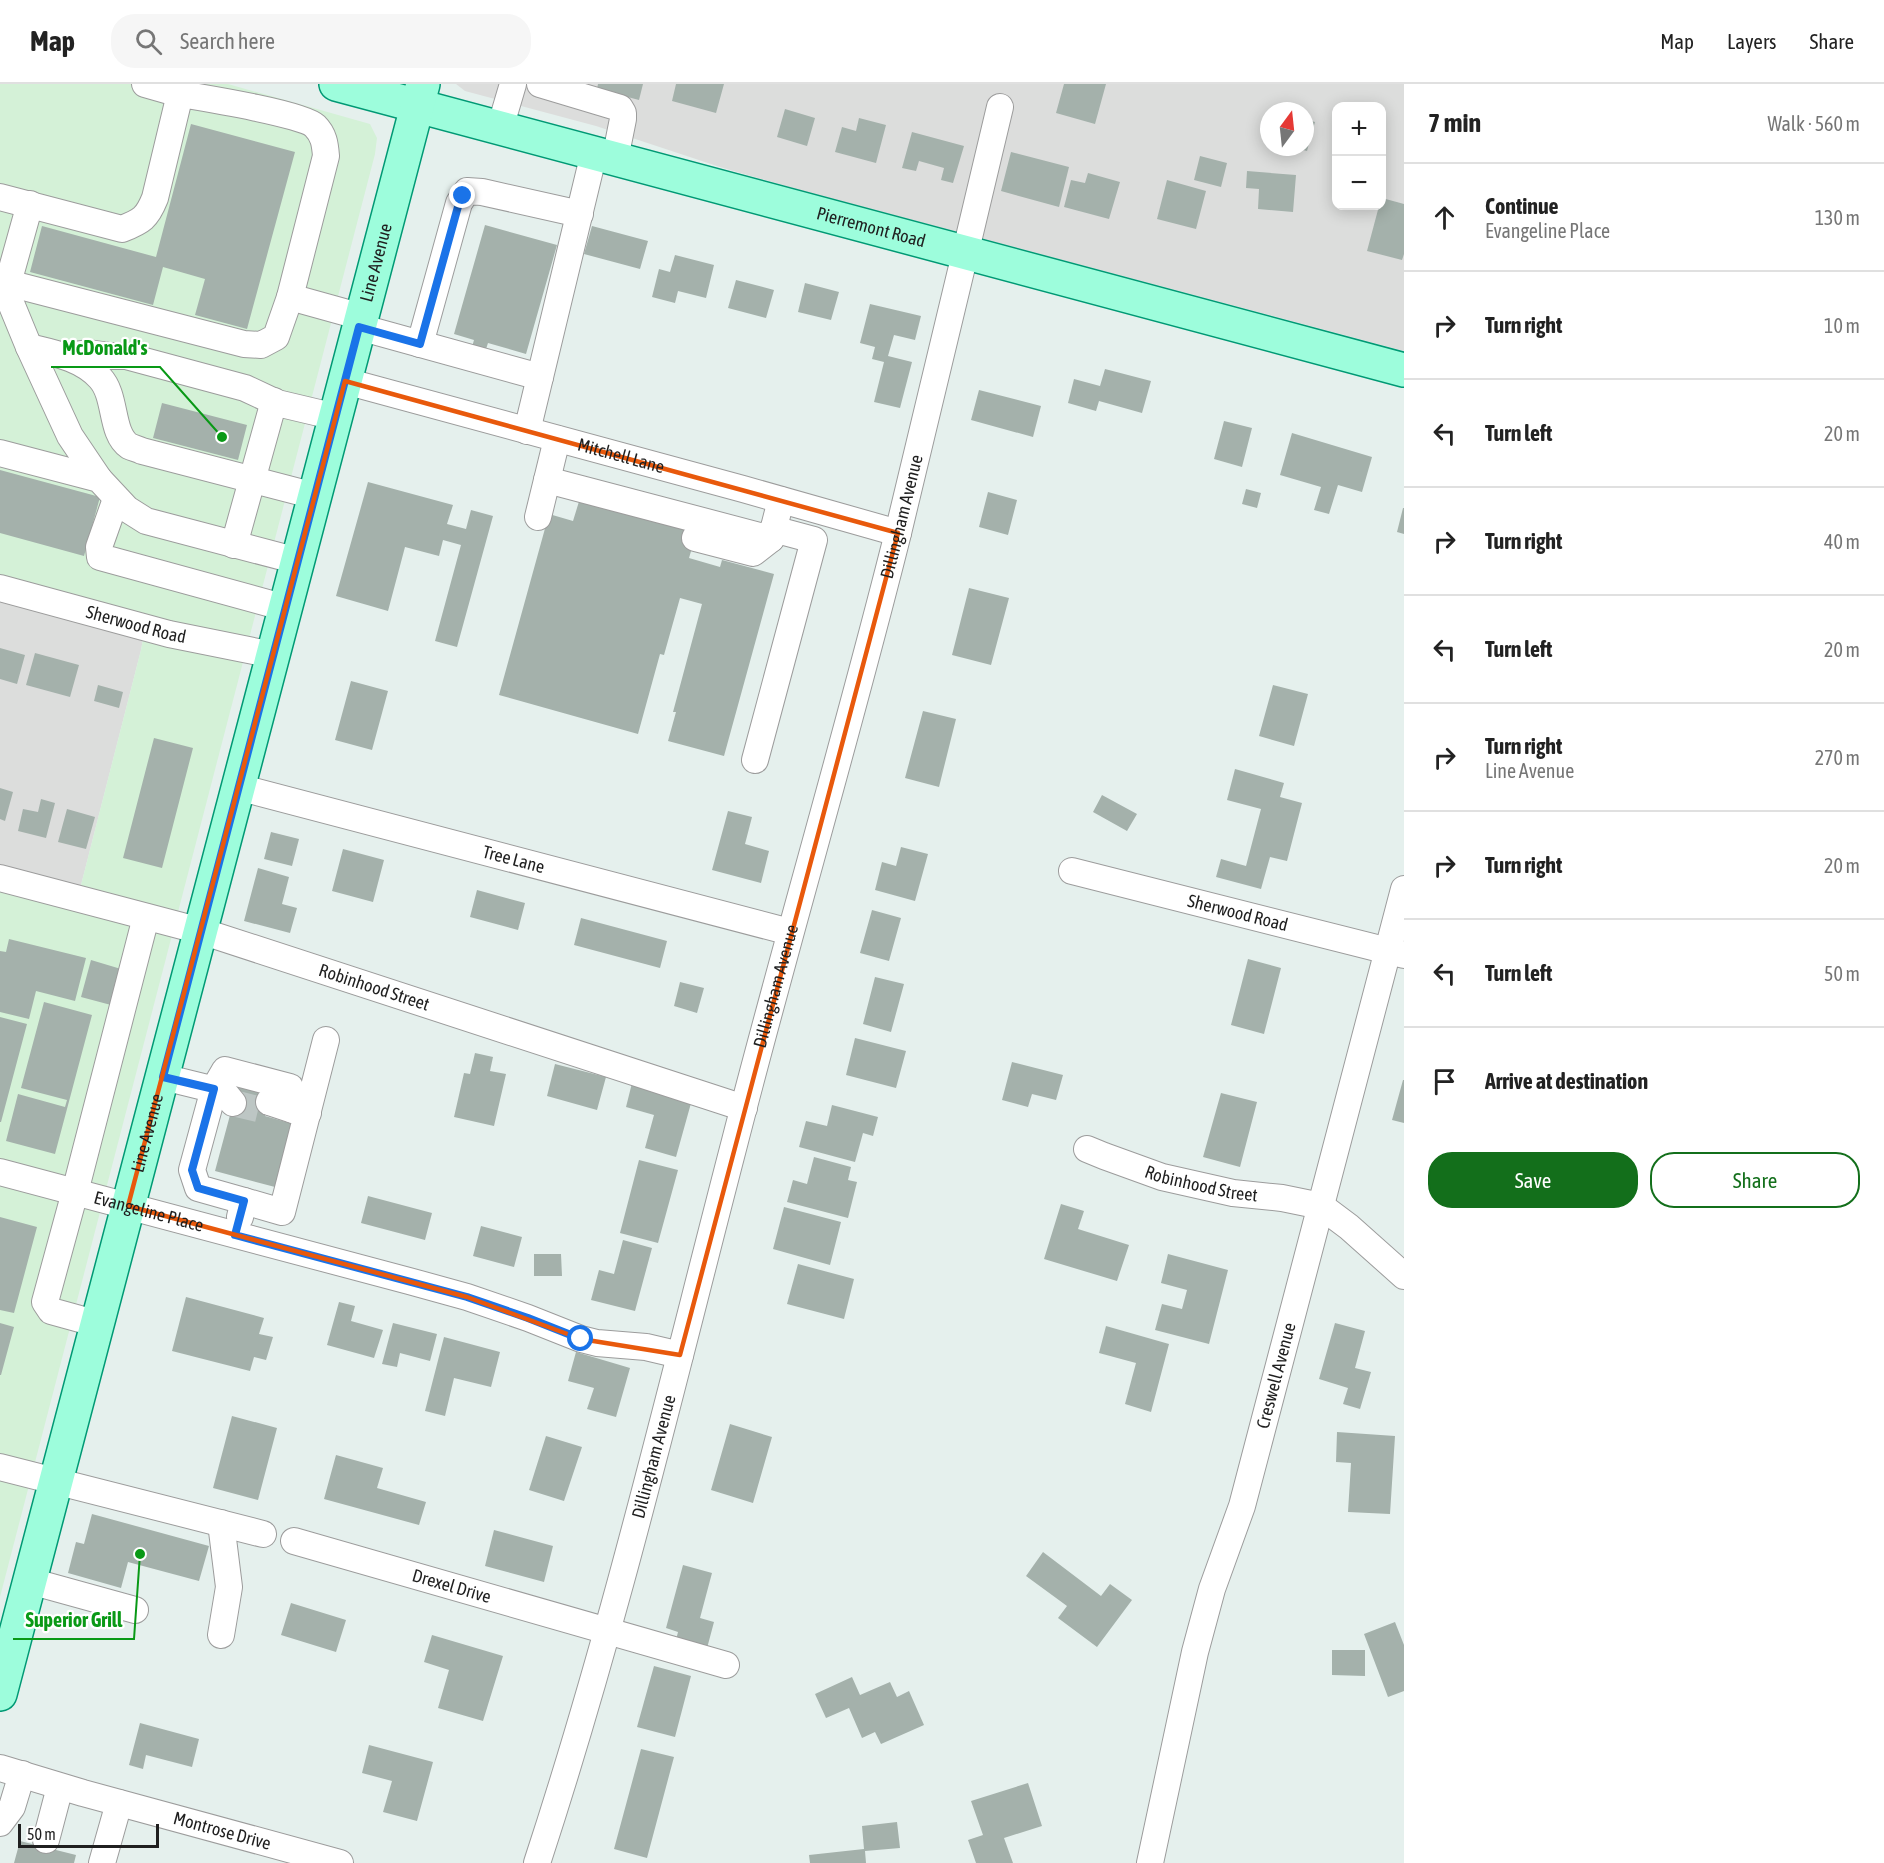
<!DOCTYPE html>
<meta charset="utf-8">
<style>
body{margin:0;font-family:"Asap Condensed",sans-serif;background:#f6f6f6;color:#222}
.controls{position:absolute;right:18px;top:18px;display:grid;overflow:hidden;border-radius:12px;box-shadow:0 3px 15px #0003}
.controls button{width:54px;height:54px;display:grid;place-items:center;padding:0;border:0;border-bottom:2px solid #e0e0e0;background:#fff;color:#222;font:30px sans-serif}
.compass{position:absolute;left:1260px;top:18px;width:54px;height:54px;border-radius:50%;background:#fff;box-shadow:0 3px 15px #0003;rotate:15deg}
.scale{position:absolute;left:18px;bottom:15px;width:141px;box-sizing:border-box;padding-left:6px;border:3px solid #1f1f1f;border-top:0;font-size:16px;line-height:21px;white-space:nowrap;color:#1f1f1f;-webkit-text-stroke:4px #fff;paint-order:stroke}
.stop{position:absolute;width:18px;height:18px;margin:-14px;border:4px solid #1a73e8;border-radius:50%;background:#fff}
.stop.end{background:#1a73e8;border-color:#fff;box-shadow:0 2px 6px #0008}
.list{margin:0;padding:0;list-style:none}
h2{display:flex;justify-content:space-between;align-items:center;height:78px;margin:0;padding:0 24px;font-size:26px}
h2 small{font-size:20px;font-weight:400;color:#767676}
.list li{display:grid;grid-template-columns:39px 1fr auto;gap:18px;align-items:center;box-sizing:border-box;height:108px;padding:0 24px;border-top:2px solid #e0e0e0}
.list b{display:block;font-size:22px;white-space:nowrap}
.list p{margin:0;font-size:20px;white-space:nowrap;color:#767676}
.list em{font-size:20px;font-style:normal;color:#767676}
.actions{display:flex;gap:12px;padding:18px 24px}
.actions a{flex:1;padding:14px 0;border:2px solid #136f1b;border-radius:24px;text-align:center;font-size:21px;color:#136f1b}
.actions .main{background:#136f1b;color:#fff}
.icon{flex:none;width:33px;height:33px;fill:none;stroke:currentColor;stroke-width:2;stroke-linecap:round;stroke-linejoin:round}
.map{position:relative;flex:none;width:1404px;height:1779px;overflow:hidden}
header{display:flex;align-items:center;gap:36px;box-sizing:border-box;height:84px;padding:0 30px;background:#fff;border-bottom:2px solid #e0e0e0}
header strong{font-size:28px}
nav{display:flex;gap:33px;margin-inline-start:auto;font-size:21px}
.search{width:420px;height:54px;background:#f6f6f6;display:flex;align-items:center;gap:15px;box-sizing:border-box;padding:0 21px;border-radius:24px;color:#767676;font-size:22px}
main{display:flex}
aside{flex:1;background:#fff}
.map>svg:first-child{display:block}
</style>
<header>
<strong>Map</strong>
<div class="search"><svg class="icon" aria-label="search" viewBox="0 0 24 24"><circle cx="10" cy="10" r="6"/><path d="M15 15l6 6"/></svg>Search here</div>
<nav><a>Map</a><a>Layers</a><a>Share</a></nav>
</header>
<main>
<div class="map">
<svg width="1404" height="1779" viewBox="0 0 1404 1779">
<rect width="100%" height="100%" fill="#e5f0ed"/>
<path fill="#dcdddc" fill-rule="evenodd" d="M456,0H1404V267L800,106L720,83L596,42L465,7ZM1336,22H1382V122H1336ZM1269,27H1305V63H1269Z
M0,494L147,533L141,566L80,805L0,784Z"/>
<path fill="#d4f1d7" d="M0,0H228L370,40L377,54L375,70L0,1513V784L80,805L141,566L147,534L0,494Z"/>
<path fill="#a4b1ab" d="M598,0H643L639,16L597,5Z
M676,0H724L716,29L672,17Z
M1064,0H1106L1095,40L1056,29Z
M785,25L815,34L807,62L777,53Z
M859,34L886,41L876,79L835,68L842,43L856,47Z
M1305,35L1315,38L1307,67L1295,64L1305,63Z
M191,40L295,68L247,245L195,231L205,195L163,183L153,221L30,188L42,142L156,173Z
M912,48L964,62L953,99L941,96L944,84L919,77L916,87L902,84Z
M1011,68L1069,83L1059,123L1001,107Z
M1200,72L1227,79L1221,103L1194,96Z
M1247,87L1296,91L1293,128L1258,125L1259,105L1246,104Z
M1088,89L1120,98L1109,135L1064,123L1071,96L1085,99Z
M1167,96L1206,107L1196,145L1157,135Z
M1382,114L1404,120V170L1402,176L1367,167L1379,122H1382Z
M485,141L557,161L526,270L488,259L483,274L470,270L474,256L454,250Z
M592,142L648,157L640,185L584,170Z
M675,171L714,181L706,214L678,207L675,219L652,213L659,185L670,188Z
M736,196L774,206L766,234L728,224Z
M805,199L839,208L831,236L798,228Z
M870,220L921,232L915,256L894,251L888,272L912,278L900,324L874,318L884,278L872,275L875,263L860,259Z
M1105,285L1151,297L1142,329L1099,317L1096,327L1068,319L1074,295L1100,302Z
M979,306L1041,322L1033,353L971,336Z
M162,319L247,341L238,376L153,354Z
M1224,337L1252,344L1242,383L1214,375Z
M1292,349L1372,373L1362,408L1338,401L1329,430L1314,426L1321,403L1280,391Z
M0,386L100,413L84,472L0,449Z
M368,398L453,421L447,440L466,445L471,426L493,432L457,563L435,557L461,461L443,456L439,472L405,463L388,527L336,512Z
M1246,405L1261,409L1257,424L1242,420Z
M988,408L1017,416L1008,451L979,443Z
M581,411L698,444L689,474L720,483L722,476L774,490L724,672L668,657L676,628H673L702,520L680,514L664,571L660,570L638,650L499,611L549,430L573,437Z
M1403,424H1404V450L1397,448Z
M969,504L1009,514L991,581L952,571Z
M0,564L25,571L17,600L0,595Z
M35,569L79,581L70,613L26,601Z
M351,597L388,607L372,666L335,656Z
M98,601L123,608L119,624L94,617Z
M1273,601L1308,610L1294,662L1259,652Z
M923,627L956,635L939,703L905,694Z
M154,654L193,664L162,784L123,774Z
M1235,685L1284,699L1280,713L1302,719L1287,777L1270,773L1261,805L1216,793L1221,775L1246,782L1261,725L1227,716Z
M0,704L13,708L5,737L0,735Z
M1102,711L1137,730L1127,747L1093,728Z
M41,715L55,719L46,754L18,747L23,725L38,728Z
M67,725L95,733L86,765L58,758Z
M728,727L752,733L745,760L769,767L761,799L712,786Z
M271,748L299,755L292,782L264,775Z
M901,763L928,770L915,817L875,806L882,778L896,782Z
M343,765L384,776L373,818L332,807Z
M258,784L289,793L282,820L297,824L290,849L244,837Z
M477,806L525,819L518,846L470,833Z
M872,826L901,834L889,877L860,869Z
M581,834L667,857L660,884L574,861Z
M9,855L86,874L75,917L36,907L29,935L0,928V867L6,868Z
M1248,875L1281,884L1264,950L1231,941Z
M91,876L121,885L111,921L81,913Z
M875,893L904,900L891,948L863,940Z
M680,898L704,904L697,929L674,922Z
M44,918L92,931L55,1070L6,1057L18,1010L65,1023L67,1016L21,1004Z
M0,933L27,940L1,1038H0Z
M855,954L906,967L896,1004L846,991Z
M475,969L493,973L490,987L506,990L494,1042L454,1033L464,989L470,990Z
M1012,978L1063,991L1056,1016L1032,1010L1028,1023L1002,1016Z
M555,980L606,993L597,1026L547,1012Z
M240,994L273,1003L265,1032L293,1040L275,1103L215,1087Z
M633,995L693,1012L676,1073L645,1064L654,1031L626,1023Z
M1403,996H1404V1039L1392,1036Z
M1221,1009L1257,1018L1240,1083L1203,1073Z
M832,1021L878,1033L873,1052L863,1049L855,1078L799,1063L806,1037L827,1042Z
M814,1073L851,1083L848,1096L857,1098L848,1134L787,1118L793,1096L807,1100Z
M639,1076L678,1086L658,1159L620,1149Z
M368,1112L432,1129L425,1156L361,1139Z
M1061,1120L1084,1127L1078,1145L1129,1161L1117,1197L1044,1175Z
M784,1123L841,1138L830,1181L773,1165Z
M0,1133L37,1143L14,1229L0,1226Z
M481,1142L522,1153L514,1183L473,1172Z
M623,1156L652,1164L635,1227L591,1216L599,1186L614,1190Z
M534,1170H561L562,1192H534Z
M1168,1170L1228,1186L1209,1260L1155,1246L1162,1220L1182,1225L1187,1206L1161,1199Z
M798,1180L854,1195L844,1235L787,1220Z
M186,1213L264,1234L259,1250L273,1253L266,1276L254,1273L250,1287L172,1267Z
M339,1218L355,1222L351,1237L383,1246L374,1274L327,1261Z
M0,1239L14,1243L1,1291H0Z
M393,1239L437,1250L430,1277L400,1269L397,1283L382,1280Z
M1335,1239L1365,1247L1355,1284L1371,1288L1360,1325L1343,1320L1348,1304L1319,1295Z
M1106,1242L1169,1260L1151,1328L1125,1320L1136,1279L1099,1269Z
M444,1253L500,1268L491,1303L454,1294L445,1332L425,1327Z
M576,1268L630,1284L616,1333L587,1325L594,1304L568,1297Z
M232,1332L277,1344L258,1416L213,1404Z
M730,1340L772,1353L753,1419L711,1406Z
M1337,1348L1395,1352L1390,1430L1348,1428L1351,1379L1336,1378Z
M546,1352L582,1363L564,1417L529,1406Z
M336,1371L383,1384L377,1404L426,1418L419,1441L324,1415Z
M92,1430L209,1462L199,1497L128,1478L121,1504L68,1489L76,1458L84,1460Z
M494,1446L553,1462L544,1498L485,1482Z
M1043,1468L1101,1512L1110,1500L1132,1516L1097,1563L1058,1534L1067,1522L1026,1492Z
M683,1481L712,1489L700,1534L714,1538L706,1568L675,1560L678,1548L666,1544Z
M291,1519L346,1536L336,1568L281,1551Z
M1395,1538L1404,1561V1607L1388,1613L1364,1550Z
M432,1551L503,1572L483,1637L438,1624L449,1586L424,1578Z
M1332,1566H1365V1592L1332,1591Z
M654,1582L691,1592L675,1653L637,1643Z
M852,1593L860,1611L890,1598L897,1613L909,1607L924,1641L881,1660L875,1648L862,1654L849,1624L826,1634L815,1610Z
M140,1639L199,1655L192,1683L146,1671L143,1685L129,1681Z
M369,1661L433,1678L417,1737L383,1728L392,1697L362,1689Z
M641,1665L674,1673L647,1774L614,1765Z
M1028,1699L1042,1742L1004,1754L1013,1779H976L968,1756L983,1751L971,1717Z
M897,1738L900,1764L865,1767L866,1779H810L809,1771L864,1765L862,1742Z
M20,1757L76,1771L74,1779H14Z"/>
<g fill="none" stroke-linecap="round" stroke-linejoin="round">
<path stroke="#bdc6c4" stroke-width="26" stroke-dasharray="26 13" stroke-linecap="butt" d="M233,1019L266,1027"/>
<defs>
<g id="minor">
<path d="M145,0L180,10L184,0"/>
<path d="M540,0L620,24L623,29V35L615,75"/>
<path d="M500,44L513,0"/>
<path d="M0,113L122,145C142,137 147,134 155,114L180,10C204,14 303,30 315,42C324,51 325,60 326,72L290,213L362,233"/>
<path d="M30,120L8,199V212L29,263L70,352L99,395"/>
<path d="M8,199L244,260L261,261L276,253L290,213"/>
<path d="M359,243L540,293"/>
<path d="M420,260L459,119L467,107L482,108L580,130"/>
<path d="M29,263C54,269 82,274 100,294C117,312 110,349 129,362C133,364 138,365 142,367L315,412"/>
<path d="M67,272L88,269L110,272H126L245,304L277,319L336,333"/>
<path id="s1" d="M345,297L743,405L898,449"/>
<path d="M527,347L594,69"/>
<path d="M0,369L99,395L127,425L146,437L298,477"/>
<path d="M547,396L771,455L781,416"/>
<path d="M116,415L99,463L100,473L286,524"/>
<path d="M538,433L557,355"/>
<path d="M695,454L753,469L771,455"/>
<path d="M234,461L274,317"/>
<path id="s2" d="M0,504L169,550L273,571"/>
<path d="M755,676L814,456L773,445"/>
<path id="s3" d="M238,703L790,848"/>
<path id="s4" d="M1072,787L1404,871"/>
<path id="s5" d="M0,794L201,847L744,1024"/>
<path d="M163,993L224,1008L233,1019"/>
<path d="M269,1018L293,1026"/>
<path id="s6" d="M1087,1065L1104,1072L1162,1093L1233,1109L1282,1114L1321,1122L1349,1143L1404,1192"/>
<path id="s7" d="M0,1088L409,1197L467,1213L528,1234L581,1255L597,1259L646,1263L680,1271"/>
<path d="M244,1117L198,1104L192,1086L214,1005L225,986L290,1003L293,1026L308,1029"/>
<path d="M240,1133L244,1117L282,1128L326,956"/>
<path d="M98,1240L51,1227L45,1218L75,1108L146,833"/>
<path d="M0,1383L263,1450"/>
<path id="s8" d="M294,1457L726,1581"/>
<path d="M30,1497L135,1526"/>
<path d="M221,1551L229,1503L221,1439"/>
<path id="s9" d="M0,1684L83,1709L340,1779"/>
<path d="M0,1739L12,1723L22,1690"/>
<path d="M46,1756L60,1703"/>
<path d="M102,1779L119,1719"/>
<path id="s10" d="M537,1779C615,1542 672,1299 735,1057C787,854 847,653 898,449C933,307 966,165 1000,23"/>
<path id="s11" d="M1150,1779L1195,1568L1212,1505L1242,1422L1404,805"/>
</g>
<g id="major">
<path id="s12" d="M336,0L1404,286"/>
<path id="s13" d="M0,1610L423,0"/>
</g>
</defs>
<use href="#minor" stroke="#9c9c9c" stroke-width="28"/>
<use href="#major" stroke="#009974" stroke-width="36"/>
<use href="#minor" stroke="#fff" stroke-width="26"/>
<use href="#major" stroke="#9dfddc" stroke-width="33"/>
</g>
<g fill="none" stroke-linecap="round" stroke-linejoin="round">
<path stroke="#1a73e8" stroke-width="8" d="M463,112L459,119L420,260L359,243L163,993L214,1005L192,1086L198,1104L244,1117L235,1151L467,1213L528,1234L581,1255"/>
</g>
<path fill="none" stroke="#e8590c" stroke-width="4.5" stroke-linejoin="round" d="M345,297L898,449L680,1271L581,1255L467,1213L128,1122Z"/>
<g text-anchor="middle" stroke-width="4.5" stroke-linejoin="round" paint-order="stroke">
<g font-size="18" fill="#1f1f1f" stroke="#fff">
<text dy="6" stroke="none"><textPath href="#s12" startOffset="554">Pierremont Road</textPath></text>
<text dy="6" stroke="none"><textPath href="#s13" startOffset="1480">Line Avenue</textPath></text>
<text dy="6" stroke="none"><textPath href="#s1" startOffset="286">Mitchell Lane</textPath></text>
<text dy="6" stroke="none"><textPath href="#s10" startOffset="1395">Dillingham Avenue</textPath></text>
<text dy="6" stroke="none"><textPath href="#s2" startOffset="141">Sherwood Road</textPath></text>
<text dy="6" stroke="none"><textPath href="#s3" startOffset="285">Tree Lane</textPath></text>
<text dy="6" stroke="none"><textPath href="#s4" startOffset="171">Sherwood Road</textPath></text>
<text dy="6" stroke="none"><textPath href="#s10" startOffset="909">Dillingham Avenue</textPath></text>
<text dy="6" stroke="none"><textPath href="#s5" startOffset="390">Robinhood Street</textPath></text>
<text dy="6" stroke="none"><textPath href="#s13" startOffset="580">Line Avenue</textPath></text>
<text dy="6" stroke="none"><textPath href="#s6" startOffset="120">Robinhood Street</textPath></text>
<text dy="6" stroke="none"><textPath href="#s7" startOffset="154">Evangeline Place</textPath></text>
<text dy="6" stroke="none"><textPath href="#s11" startOffset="504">Creswell Avenue</textPath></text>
<text dy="6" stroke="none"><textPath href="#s10" startOffset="423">Dillingham Avenue</textPath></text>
<text dy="6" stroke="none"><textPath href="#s8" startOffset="164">Drexel Drive</textPath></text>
<text dy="6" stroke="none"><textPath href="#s9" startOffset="231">Montrose Drive</textPath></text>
</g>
</g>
<path fill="none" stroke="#099916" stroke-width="2" d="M222 353L160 283H51M140 1470L134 1555H13"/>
<g fill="#099916" stroke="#fff" stroke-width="2">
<circle cx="222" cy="353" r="6"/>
<circle cx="140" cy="1470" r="6"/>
</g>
<g font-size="20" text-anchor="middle" font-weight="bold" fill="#099916" stroke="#fff" stroke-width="4.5" stroke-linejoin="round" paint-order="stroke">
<text x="105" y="271">McDonald's</text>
<text x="74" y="1543">Superior Grill</text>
</g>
</svg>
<div class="controls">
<button>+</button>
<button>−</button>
</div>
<svg class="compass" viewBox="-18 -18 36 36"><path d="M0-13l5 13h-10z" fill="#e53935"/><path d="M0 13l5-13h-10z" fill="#767676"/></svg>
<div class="scale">50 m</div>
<div class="stop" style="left:581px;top:1255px"></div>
<div class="stop end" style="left:463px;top:112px"></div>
</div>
<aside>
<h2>7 min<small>Walk · 560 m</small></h2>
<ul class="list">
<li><svg class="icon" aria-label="ahead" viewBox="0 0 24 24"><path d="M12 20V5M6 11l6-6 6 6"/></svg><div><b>Continue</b><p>Evangeline Place</p></div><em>130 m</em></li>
<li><svg class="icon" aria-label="right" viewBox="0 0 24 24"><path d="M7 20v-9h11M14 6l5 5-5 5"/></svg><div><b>Turn right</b></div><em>10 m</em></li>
<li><svg class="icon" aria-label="left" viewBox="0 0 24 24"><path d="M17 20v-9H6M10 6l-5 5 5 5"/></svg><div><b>Turn left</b></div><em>20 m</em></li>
<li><svg class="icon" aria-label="right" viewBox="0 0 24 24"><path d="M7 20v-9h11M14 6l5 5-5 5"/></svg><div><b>Turn right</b></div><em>40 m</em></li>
<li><svg class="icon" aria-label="left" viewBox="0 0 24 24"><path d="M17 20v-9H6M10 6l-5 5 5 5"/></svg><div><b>Turn left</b></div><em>20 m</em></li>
<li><svg class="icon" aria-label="right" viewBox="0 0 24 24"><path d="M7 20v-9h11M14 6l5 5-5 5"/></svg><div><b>Turn right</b><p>Line Avenue</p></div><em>270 m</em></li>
<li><svg class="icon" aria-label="right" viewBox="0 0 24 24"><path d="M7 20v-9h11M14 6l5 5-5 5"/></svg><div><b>Turn right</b></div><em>20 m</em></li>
<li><svg class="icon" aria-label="left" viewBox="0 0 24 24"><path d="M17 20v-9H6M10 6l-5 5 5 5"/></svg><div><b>Turn left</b></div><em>50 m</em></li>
<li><svg class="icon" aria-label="arrive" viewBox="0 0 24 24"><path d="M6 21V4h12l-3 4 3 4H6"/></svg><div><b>Arrive at destination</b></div></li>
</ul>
<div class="actions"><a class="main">Save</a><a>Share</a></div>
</aside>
</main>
